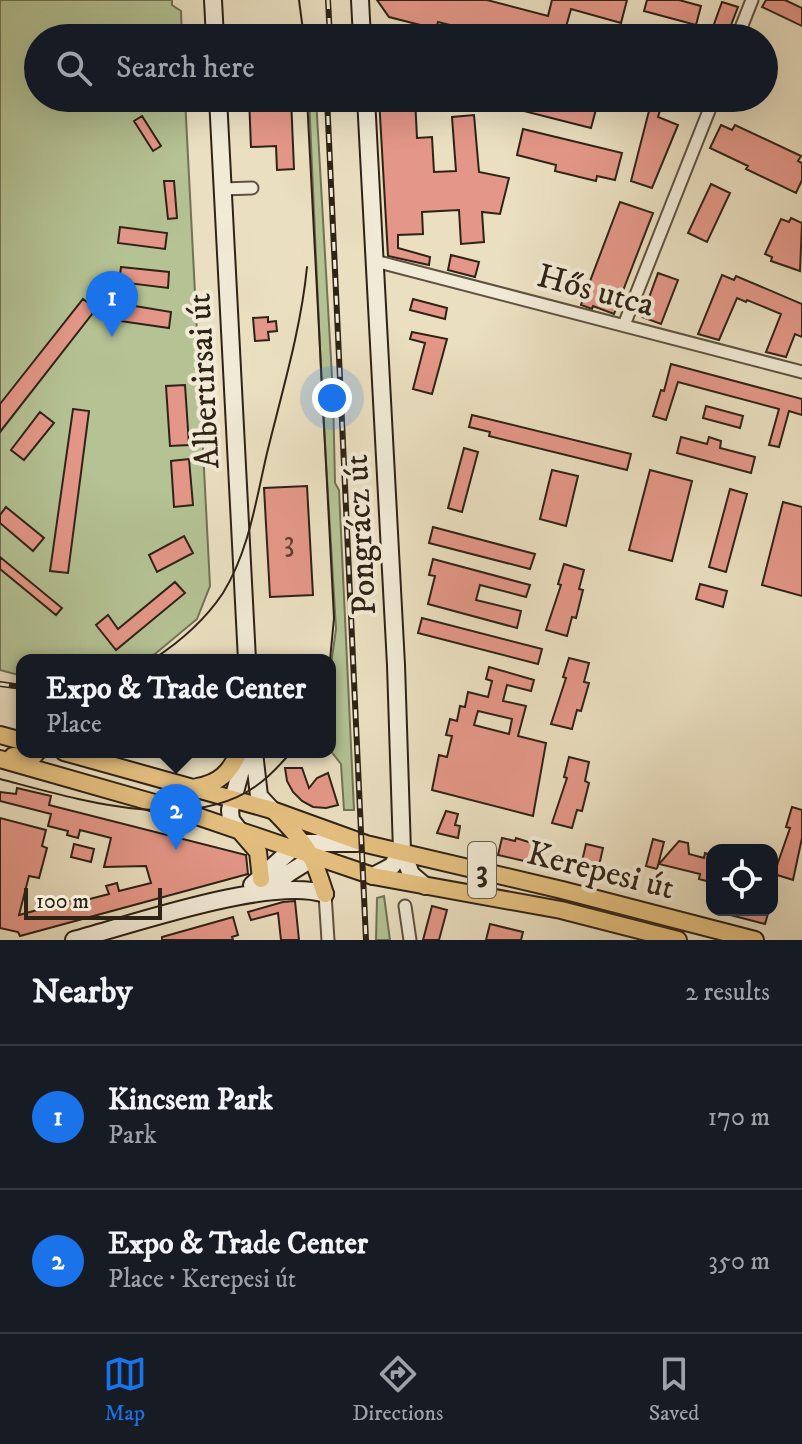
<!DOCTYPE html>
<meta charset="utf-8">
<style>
body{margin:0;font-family:"IM FELL DW Pica",serif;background:#20242c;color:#f1f3f6}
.controls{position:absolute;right:24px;bottom:24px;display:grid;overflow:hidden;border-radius:16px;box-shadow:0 8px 32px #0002}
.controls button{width:72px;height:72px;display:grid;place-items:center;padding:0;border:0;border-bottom:2px solid #363941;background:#171b24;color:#f1f3f6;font:40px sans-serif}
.scale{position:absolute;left:24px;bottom:20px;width:138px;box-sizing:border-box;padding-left:8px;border:4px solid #2f2316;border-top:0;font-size:22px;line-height:28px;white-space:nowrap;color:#2f2316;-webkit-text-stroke:6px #f1ead6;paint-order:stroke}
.you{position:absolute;left:332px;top:398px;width:28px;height:28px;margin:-20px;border:6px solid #fff;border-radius:50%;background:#1a73e8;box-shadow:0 0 0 12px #1a73e833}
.badge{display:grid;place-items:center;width:52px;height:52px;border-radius:50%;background:#1a73e8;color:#fff;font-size:26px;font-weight:700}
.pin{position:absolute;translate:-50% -66px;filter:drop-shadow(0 2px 4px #0008)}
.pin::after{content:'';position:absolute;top:42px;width:28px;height:24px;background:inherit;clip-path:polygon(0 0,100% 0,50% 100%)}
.popup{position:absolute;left:16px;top:654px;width:320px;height:104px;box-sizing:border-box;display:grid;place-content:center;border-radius:16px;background:#171b24;filter:drop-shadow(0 2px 6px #0005);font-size:26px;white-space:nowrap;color:#9ea1a6}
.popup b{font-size:30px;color:#f1f3f6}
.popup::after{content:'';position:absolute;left:50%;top:100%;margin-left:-16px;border:16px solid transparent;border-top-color:#171b24}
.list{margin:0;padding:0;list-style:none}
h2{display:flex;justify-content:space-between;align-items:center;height:104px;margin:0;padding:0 32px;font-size:34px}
h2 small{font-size:26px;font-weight:400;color:#9ea1a6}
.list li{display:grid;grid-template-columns:52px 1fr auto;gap:24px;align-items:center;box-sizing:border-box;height:144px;padding:0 32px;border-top:2px solid #363941}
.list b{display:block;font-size:30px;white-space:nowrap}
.list p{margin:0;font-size:26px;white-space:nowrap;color:#9ea1a6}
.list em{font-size:26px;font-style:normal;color:#9ea1a6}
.icon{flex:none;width:44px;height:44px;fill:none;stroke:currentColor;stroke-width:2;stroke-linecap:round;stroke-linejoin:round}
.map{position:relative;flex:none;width:802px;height:940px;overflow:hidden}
.search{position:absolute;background:#171b24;box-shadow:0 8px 32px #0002;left:24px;right:24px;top:24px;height:88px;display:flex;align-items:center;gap:20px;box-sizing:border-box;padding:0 28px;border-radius:44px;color:#9ea1a6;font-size:30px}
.sheet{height:392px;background:#171b24}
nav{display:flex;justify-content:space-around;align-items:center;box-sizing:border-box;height:112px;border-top:2px solid #363941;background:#171b24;font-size:22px;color:#9ea1a6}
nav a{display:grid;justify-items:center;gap:4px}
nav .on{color:#1a73e8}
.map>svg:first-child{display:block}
</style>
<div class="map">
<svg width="802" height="940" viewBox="0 0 802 940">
<rect width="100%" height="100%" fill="#eadfc0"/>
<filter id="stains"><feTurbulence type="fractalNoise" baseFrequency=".0025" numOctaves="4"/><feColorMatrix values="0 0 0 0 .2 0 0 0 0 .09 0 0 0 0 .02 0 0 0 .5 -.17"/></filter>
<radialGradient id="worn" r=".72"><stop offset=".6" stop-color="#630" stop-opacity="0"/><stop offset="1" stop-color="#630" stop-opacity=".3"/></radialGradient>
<path fill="#b4c294" stroke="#727255" stroke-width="2" d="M0,0H172V5L181,11L182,38H38V98H185L210,586L197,619L155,654L140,660H22V676L0,670Z
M309,98H316L333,394L335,483L339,490L354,810H344L341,764L330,750V672L336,629L322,394Z
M384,896L390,940H376L377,898Z"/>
<path fill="#e49788" stroke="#2f2316" stroke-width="2" fill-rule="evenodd" d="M377,0H487L548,16L552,0H627L621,23L571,9L563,38H502L438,22L436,29L389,17Z
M647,0H679L701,6L696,25L644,11Z
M766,0H785L802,8V26L762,7Z
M722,2L738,7L726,38H709Z
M249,98H291L294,169L277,170L276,146L251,147Z
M379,98H415L417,138L432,137L434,172L456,171L452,117L474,115L479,172L509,178L500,214L482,212L484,242L461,244L459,210L422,212L423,234L398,235V248L430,257L429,265L388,256Z
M484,98H599L591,128L484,101Z
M651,103L661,107L658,117L678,125L652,188L631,181Z
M142,116L161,146L153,151L134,121Z
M721,125L732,130L735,125L801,156L798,161L802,163V180L796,193L746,169L748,166L710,148Z
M523,129L622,153L615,180L597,176L596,181L555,171L556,165L517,155Z
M164,181H174L177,218L168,219Z
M711,184L730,193L707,242L688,233Z
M620,202L653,213L614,314L593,306L592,309L581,305Z
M791,218L802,223L800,271L771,261L772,257L765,254L781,219L789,222Z
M120,227L167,233L165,249L118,243Z
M451,255L479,262L475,277L448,270Z
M121,267L169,272L168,288L119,282Z
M658,273L678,280L661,324L642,317Z
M722,275L734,280L736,276L802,304V337L795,334L786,357L766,352L781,314L747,300L746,302L737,298L719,340L698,334Z
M83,299L96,309L0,432V404Z
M413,299L447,308L445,319L410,310Z
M123,304L171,312L169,328L120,321Z
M268,317V322L276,321L277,331L268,332L269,340L255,341L253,318Z
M412,332L447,339L432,394L413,389L425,343L410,339Z
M671,364L802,399V415L789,411L779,447L769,445L779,409L678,382L666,420L653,416L661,390L664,391Z
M185,385L189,445L170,446L166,386Z
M706,406L743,416L740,428L703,418Z
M73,409L89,411L68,573L50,571Z
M40,412L54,423L24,460L11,450Z
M472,415L631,454L627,470L489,436L490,432L469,427Z
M681,437L707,444L709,437L721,441L720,448L755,457L751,473L677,453Z
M464,448L478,452L462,512L448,508Z
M189,459L193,505L174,507L171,461Z
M552,470L578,476L566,526L540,519Z
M650,470L692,481L672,561L629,550Z
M307,486L313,595L270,597L264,488Z
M730,489L747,494L726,572L709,567Z
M783,502L802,507V596L762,585Z
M6,507L44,538L33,551L0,523V515Z
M433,527L535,554L530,569L429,543Z
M184,536L193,553L157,572L149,555Z
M0,557L62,608L56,615L0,569Z
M433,559L530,585L526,597L480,585L476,600L521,611L517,628L428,604L435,576L429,575Z
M564,564L584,570L579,589L583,590L576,618L572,617L567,636L546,630L561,585L558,584Z
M175,582L185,593L116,650L96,625L108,615L118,629Z
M700,584L727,591L723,607L696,599Z
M422,618L542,649L538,664L418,633Z
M569,658L589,663L584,682L589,683L581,711L577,710L572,729L551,724L566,678L563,677Z
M489,667L534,680L531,691L507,685L503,701L526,706L518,736L546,743L533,816L432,790L439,755L447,757L452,736L446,735L450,719L457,721L460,706L465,707L468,692L488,697L492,681L486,679ZM478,711L512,719L509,734L474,725Z
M569,757L589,762L585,781L589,783L582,811L577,810L572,828L552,823L567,778L564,777Z
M285,768H302L309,788L317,778L328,773L338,805L326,808L313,807L302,801L293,792L287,781Z
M17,788L51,796L49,805L246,855L248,874L20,936L18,932L0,928V818L46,830L42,846L47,848L39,878L29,876L19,915L81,898L82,901L109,894L106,886L117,883L119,891L151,883L146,866L104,867L111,838L80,830L78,838L67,835L68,831L48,826L51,814L0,801V792L16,794Z
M792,807L802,810V838L793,880L774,874L790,828L786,827Z
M446,811L458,814L455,825L460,826L458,838L437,833Z
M502,838L515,841L516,838L541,846L537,864L498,855Z
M653,839L664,842L657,869L646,866Z
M679,841L688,843L689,854L704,858L705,853L712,855L710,882L699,879L700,874L659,864Z
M74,844L94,849L91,862L71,857Z
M586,844L603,848L596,879L579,875Z
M295,901L299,940H281L278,913L251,920L248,912L283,902Z
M432,906L447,910L439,940H423Z
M720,910H769L765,924L719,912Z
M233,917L238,935L232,937L233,940H162V937Z
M490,924L523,932L521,940H486Z"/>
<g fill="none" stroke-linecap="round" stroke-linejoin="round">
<defs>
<path id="street" d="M737,38L752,0
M222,189L252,188
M375,261L802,372
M624,325L714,98
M325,894L328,940
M405,906L410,940"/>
<path id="secondary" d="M213,0L215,38
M360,0L362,38
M218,98L247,660
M366,98L396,665L402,851L411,874L425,886
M254,752L259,796L272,810
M238,829L231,820L230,810L246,752
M373,876L392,866L402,851
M252,885L291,850L304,843H357
M268,891L289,873L313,858
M74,940C133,924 271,876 325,894"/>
<path id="primary" d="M0,735L22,741
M64,752L272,810L366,844L562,890L755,940
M13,756L31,759L37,752
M0,759L179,810L373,876L561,910L678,940
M197,787C220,783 230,772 239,752
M275,812C306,844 312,852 325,894
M239,830L258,852L261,879"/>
</defs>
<use href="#street" stroke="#5e5240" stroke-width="15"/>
<use href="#secondary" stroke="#2f2316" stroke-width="20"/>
<use href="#primary" stroke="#2f2316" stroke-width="20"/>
<use href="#street" stroke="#f1ead6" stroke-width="11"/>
<use href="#secondary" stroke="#f1ead6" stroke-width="16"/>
<use href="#primary" stroke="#e5c080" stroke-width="16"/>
<path stroke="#2f2316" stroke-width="2" d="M299,0L304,38
M307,98L334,618L330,660
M152,660C180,642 205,620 223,593C249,551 256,500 267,453C282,392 301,329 307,267
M0,779C73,798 188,835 256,786C269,777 281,764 291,752"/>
<defs>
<path id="rail" d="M328,0L330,38
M327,98L366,940
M0,684L22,687"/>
</defs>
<use href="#rail" stroke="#2f2316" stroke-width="6"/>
<use href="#rail" stroke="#f1ead6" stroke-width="3" stroke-dasharray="9" stroke-linecap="butt"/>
</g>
<g text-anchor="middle" stroke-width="8" stroke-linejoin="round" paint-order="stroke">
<g font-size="30" fill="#5c4032">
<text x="289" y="551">3</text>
</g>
<rect fill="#f1ead6" stroke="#695f50" stroke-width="2" x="468" y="842" width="28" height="56" rx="6"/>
<g font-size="32" font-weight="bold" fill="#2f2316">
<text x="482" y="881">3</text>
</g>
<g font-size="34" fill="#2f2316" stroke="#f1ead6">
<text transform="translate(596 289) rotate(15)" y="12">Hős utca</text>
<text transform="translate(202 381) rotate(-93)" y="12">Albertirsai út</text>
<text transform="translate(359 535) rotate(-93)" y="12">Pongrácz út</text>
<text transform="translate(601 869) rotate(14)" y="12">Kerepesi út</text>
</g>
</g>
<rect width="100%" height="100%" filter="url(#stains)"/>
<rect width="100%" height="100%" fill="url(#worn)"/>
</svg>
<div class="controls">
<button><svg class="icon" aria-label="locate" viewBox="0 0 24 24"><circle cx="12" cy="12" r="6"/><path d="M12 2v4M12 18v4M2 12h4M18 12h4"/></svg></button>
</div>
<div class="scale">100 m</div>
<div class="you"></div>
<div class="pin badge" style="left:112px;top:337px">1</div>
<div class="pin badge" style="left:176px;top:850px">2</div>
<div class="popup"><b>Expo &amp; Trade Center</b>Place</div>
<div class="search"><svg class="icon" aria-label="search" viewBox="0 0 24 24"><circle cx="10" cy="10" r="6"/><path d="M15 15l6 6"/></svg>Search here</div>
</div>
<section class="sheet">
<h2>Nearby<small>2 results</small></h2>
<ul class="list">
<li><span class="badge">1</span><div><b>Kincsem Park</b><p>Park</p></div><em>170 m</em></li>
<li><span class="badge">2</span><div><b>Expo &amp; Trade Center</b><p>Place · Kerepesi út</p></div><em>350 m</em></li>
</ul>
</section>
<nav>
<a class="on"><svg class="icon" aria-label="map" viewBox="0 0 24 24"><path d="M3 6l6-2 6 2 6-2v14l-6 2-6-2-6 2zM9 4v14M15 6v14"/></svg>Map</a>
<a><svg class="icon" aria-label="directions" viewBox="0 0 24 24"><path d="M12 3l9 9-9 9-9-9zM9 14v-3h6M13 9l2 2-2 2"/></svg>Directions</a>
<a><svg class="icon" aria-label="saved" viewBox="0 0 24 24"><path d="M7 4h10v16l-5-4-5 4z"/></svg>Saved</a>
</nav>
